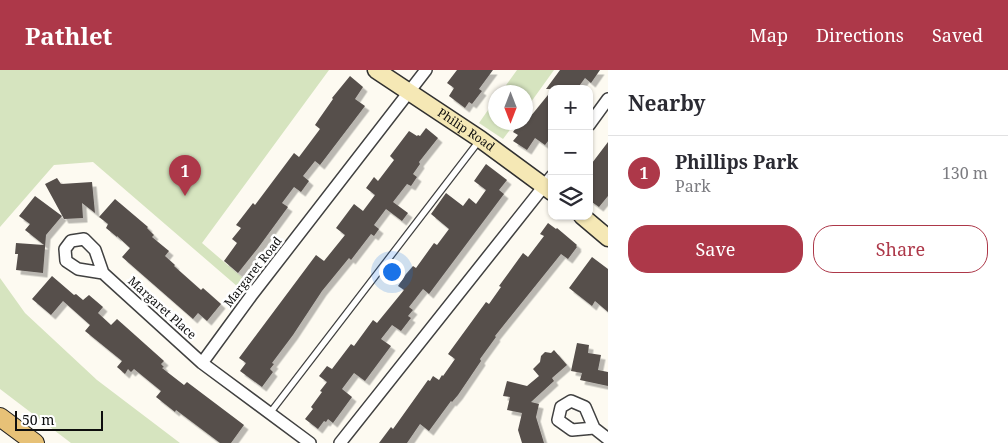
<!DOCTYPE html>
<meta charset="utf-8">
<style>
body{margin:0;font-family:"Noto Serif",serif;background:#f2f2f3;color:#2b2b33}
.controls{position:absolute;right:15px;top:15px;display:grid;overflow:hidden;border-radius:10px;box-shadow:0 1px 4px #0004}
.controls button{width:45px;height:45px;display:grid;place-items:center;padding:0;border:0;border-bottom:1px solid #e1e1e2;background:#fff;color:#2b2b33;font:25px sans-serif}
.compass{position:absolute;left:488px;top:15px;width:45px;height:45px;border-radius:50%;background:#fff;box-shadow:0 1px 4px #0004;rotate:180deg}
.scale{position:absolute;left:15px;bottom:12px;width:88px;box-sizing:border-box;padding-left:5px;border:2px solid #0e0e0e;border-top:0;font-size:14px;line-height:18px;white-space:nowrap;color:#0e0e0e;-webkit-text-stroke:4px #fff;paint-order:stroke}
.you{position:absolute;left:391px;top:201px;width:18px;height:18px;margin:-12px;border:4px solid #fff;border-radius:50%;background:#1a73e8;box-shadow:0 0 0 8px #1a73e833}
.badge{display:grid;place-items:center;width:32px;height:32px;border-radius:50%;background:#ad3849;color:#fff;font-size:16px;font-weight:700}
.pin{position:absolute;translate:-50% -41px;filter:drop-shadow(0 1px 2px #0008)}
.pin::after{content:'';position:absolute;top:26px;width:18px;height:15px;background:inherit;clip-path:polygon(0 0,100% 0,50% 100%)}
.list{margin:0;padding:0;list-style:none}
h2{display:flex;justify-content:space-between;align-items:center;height:65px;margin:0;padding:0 20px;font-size:21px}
h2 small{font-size:16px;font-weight:400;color:#7c7c81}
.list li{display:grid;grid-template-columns:32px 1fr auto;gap:15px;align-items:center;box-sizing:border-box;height:75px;padding:0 20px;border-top:1px solid #e1e1e2}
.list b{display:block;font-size:19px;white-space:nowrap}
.list p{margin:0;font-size:16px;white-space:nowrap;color:#7c7c81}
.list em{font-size:16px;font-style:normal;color:#7c7c81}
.actions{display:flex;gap:10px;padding:15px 20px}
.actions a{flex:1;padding:11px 0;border:1px solid #ad3849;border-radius:20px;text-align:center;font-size:18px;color:#ad3849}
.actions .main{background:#ad3849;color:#fff}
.icon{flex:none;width:28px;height:28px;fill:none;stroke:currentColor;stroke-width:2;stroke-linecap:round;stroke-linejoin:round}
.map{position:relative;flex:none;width:608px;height:373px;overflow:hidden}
header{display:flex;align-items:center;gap:30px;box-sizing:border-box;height:70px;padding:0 25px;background:#ad3849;color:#fff}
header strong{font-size:24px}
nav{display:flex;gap:28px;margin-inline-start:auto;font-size:18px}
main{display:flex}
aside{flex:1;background:#fff}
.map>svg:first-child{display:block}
</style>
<header>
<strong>Pathlet</strong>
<nav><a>Map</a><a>Directions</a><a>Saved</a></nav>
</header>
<main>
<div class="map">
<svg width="608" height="373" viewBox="0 0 608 373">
<defs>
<filter id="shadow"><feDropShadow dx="4.5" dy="4.5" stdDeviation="0" flood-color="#0004"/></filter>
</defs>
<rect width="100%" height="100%" fill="#fdfaf1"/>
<path fill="#d6e4bf" d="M0,0H329L202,173L251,215L245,223L93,92L54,95L0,157Z
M517,0H554L526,39V22H501Z
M495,30L496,52L515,53L503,69L479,53Z
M0,208L25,243L97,310L180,373H71L0,319Z"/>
<path fill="#564f4c" filter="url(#shadow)" d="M457,0H493L479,19L482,21L472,34L469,32L465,38L449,26L454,18L447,13Z
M560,0H600L591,13L585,8L577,19H546Z
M350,6L363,17L355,29L365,36L320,95L315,91L303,106L309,111L301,122L294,117L282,133L288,137L258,178L238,203L224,191L237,173L232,169L241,158L236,155L253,133L255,135L294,83L299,87L320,59L315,55L319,49L333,29L332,28Z
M552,20V66L545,75L535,68L527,80L513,71L518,65L513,62L520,52H526Z
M426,58L438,68L419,92L420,94L413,104L417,107L411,116L407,114L393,132L408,143L402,151L386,139L374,155L379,159L374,166L371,164L351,190L349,188L322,221L293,265L272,293L274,294L270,299L273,302L262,317L240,301L246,293L239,288L316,185L324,191L345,165L336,158L354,134L363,141L375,125L366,118L374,107L378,111L394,90L390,86L409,61L417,66L418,65L420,66Z
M608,72V126L599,137L589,130V97Z
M486,94L507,110L499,120L504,124L429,224L423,219L409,237L413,240L408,246L411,248L401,261L392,255L381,269L391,276L365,311L354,303L342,319L352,327L333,353L328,349L326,352L324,351L318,359L305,349L313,339L311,337L322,322L320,321L327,312L319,306L327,296L332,299L351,274L354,276L373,250L377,253L404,220L398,216L406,204L413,196L416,198L434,173L437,175L449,159L431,144L446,123L463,136L469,128L476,134L486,120L474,111Z
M57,108L61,114L92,112L95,143L82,133L83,148L64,149L45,114Z
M35,126L62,146L46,165L43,203L16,200L18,184H15L16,173L44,175L25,160L30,154L19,146Z
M115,129L148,157L147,158L154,165L152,167L169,181L165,186L175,195L174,196L201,220L203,218L221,234L207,251L198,243L193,249L122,187L130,178L117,166V167L106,158L108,154L99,147Z
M548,153L556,159L557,158L577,175L576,176L577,177L568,189L561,184L495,266L496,267L480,289L481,291L458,325L452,332L451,331L429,361L420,354L407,373H379L391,357L393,359L428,310L430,311L433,306L439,310L442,305L443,306L455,289L448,284L486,232L489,234L501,217L499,216L523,183L528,187L544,166L540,164Z
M592,187L608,199V242L595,231L592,236L569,218Z
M52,206L74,225L76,224L83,230L89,225L103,237L98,243L111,255L117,249L164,291L161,294L164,297L162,298L184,315L187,312L244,355L231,373H220L176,340L175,342L156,327L161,321L134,299L131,302L128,299L125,304L117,297L122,291L85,261L90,255L63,231L51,245L32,229Z
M577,273L589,275L588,283L601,285L598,300L608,302V316L580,310L582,303L571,301Z
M554,280L567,295L552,308L554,311L531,332L539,334L536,347L544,373H522L518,360L522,343L507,340L510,327L503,326L507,311L527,316L539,306L533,299L540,292L541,286L545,282L551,283Z"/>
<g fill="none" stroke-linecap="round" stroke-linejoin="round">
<defs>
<path id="lane" d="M270,343L479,71"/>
<path id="street" d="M589,55L608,29
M103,203L78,199L66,191L65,179L71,171L84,169L95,180L103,203L202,293
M594,358L572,360L558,350L561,337L571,331L585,337L594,358L608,369
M310,373L202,293L251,226L426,0
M340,373L552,106"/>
<g id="secondary">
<path id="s1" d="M376,0L480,69L552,122"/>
<path d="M582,146L608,168"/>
</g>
<path id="primary" d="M0,347L35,373"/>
</defs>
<use href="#lane" stroke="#414141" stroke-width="8"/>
<use href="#street" stroke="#414141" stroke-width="14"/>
<use href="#secondary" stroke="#303030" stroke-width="19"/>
<use href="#primary" stroke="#1f1f1f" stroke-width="20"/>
<use href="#lane" stroke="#fff" stroke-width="5.5"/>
<use href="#street" stroke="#fff" stroke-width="11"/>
<use href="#secondary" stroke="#f5e8b5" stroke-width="16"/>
<use href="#primary" stroke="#e7c177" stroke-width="18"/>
</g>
<g text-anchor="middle" stroke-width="5" stroke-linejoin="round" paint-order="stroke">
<g font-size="12" fill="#0e0e0e" stroke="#fff">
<text dy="4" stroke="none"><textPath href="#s1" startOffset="108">Philip Road</textPath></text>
<text transform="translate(253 202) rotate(-52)" y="4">Margaret Road</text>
<text transform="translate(162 238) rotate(42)" y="4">Margaret Place</text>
</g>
</g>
</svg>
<div class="controls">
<button>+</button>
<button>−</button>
<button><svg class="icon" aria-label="layers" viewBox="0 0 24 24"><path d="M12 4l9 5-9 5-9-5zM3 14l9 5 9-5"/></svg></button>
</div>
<svg class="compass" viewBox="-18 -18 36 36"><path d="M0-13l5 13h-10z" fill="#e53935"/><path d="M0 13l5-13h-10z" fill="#7c7c81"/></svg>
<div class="scale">50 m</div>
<div class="you"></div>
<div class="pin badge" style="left:185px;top:126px">1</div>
</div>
<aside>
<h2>Nearby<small></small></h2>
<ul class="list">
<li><span class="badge">1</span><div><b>Phillips Park</b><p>Park</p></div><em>130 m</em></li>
</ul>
<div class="actions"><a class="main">Save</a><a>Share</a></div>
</aside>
</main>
